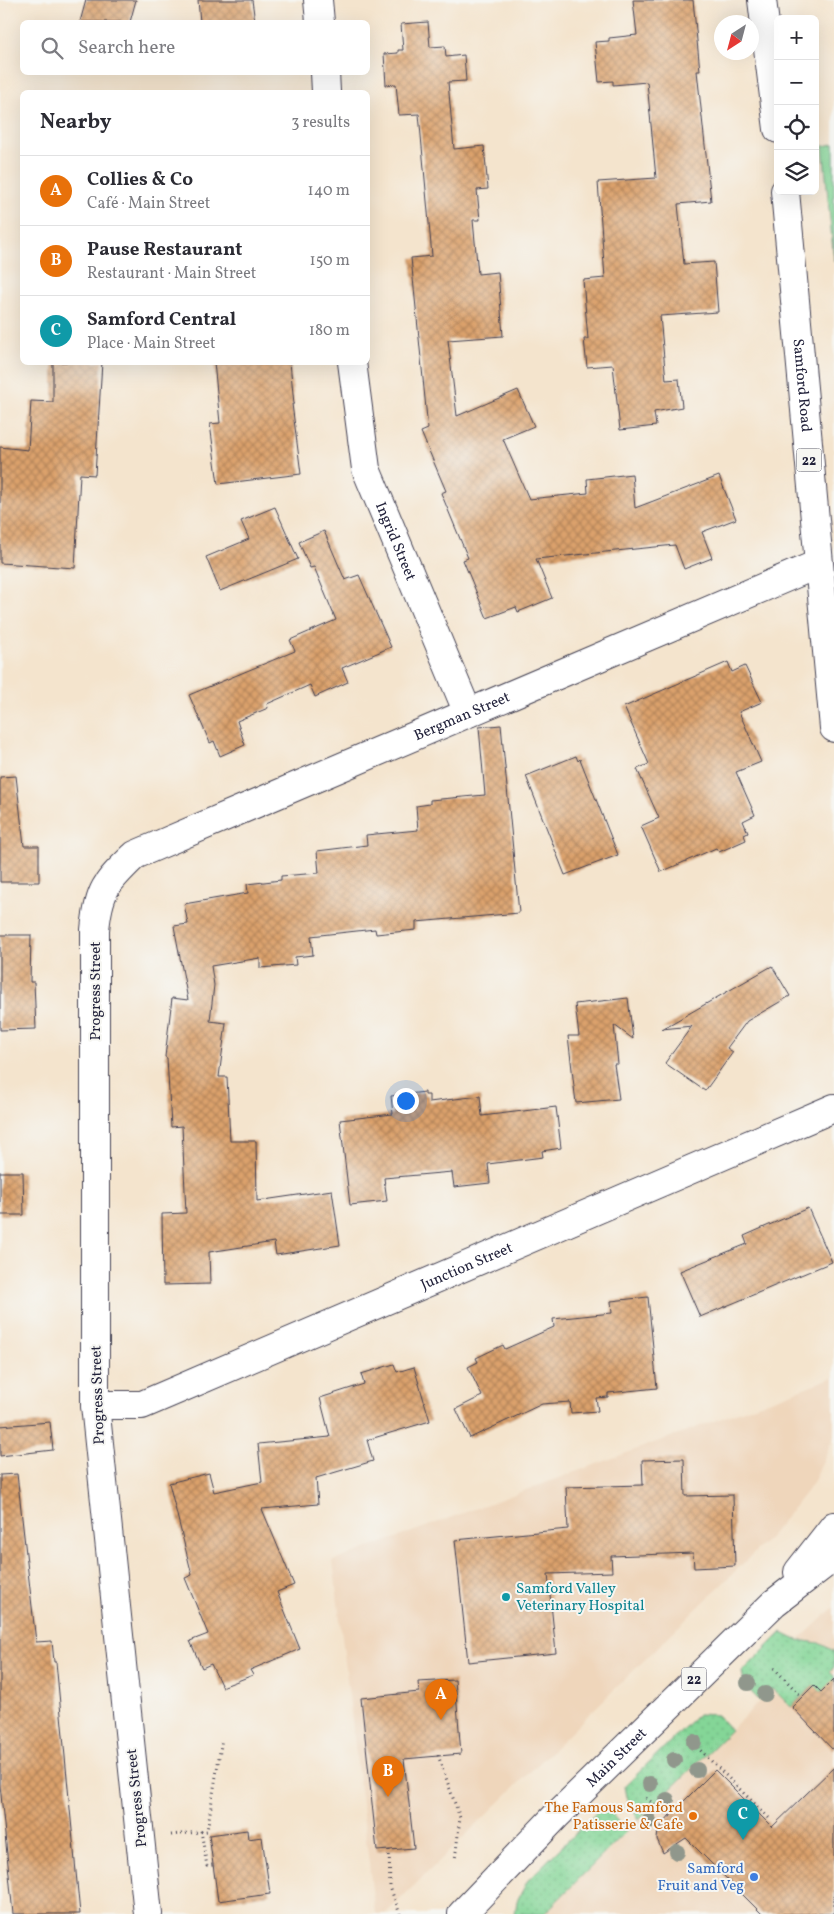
<!DOCTYPE html>
<meta charset="utf-8">
<style>
body{margin:0;font-family:Vollkorn,serif;background:#f2f2f3;color:#2b2b33}
.controls{position:absolute;right:15px;top:15px;display:grid;overflow:hidden;border-radius:8px;box-shadow:0 5px 20px #0002}
.controls button{width:45px;height:45px;display:grid;place-items:center;padding:0;border:0;border-bottom:1px solid #e1e1e2;background:#fff;color:#2b2b33;font:25px sans-serif}
.compass{position:absolute;left:714px;top:15px;width:45px;height:45px;border-radius:50%;background:#fff;box-shadow:0 5px 20px #0002;rotate:216deg}
.you{position:absolute;left:405px;top:1100px;width:18px;height:18px;margin:-12px;border:4px solid #fff;border-radius:50%;background:#1a73e8;box-shadow:0 0 0 8px #1a73e833}
.badge{display:grid;place-items:center;width:32px;height:32px;border-radius:50%;background:#c8321e;color:#fff;font-size:16px;font-weight:700}
.pin{position:absolute;translate:-50% -41px;filter:drop-shadow(0 1px 2px #0008)}
.pin::after{content:'';position:absolute;top:26px;width:18px;height:15px;background:inherit;clip-path:polygon(0 0,100% 0,50% 100%)}
.list{margin:0;padding:0;list-style:none}
h2{display:flex;justify-content:space-between;align-items:center;height:65px;margin:0;padding:0 20px;font-size:21px}
h2 small{font-size:16px;font-weight:400;color:#7c7c81}
.list li{display:grid;grid-template-columns:32px 1fr auto;gap:15px;align-items:center;box-sizing:border-box;height:70px;padding:0 20px;border-top:1px solid #e1e1e2}
.list b{display:block;font-size:19px;white-space:nowrap}
.list p{margin:0;font-size:16px;white-space:nowrap;color:#7c7c81}
.list em{font-size:16px;font-style:normal;color:#7c7c81}
.icon{flex:none;width:28px;height:28px;fill:none;stroke:currentColor;stroke-width:2;stroke-linecap:round;stroke-linejoin:round}
.map{position:relative;flex:none;width:834px;height:1914px;overflow:hidden}
.search{position:absolute;background:#fff;box-shadow:0 5px 20px #0002;left:20px;top:20px;width:350px;height:55px;display:flex;align-items:center;gap:12px;box-sizing:border-box;padding:0 18px;border-radius:8px;color:#7c7c81;font-size:19px}
.panel{position:absolute;background:#fff;box-shadow:0 5px 20px #0002;left:20px;top:90px;width:350px;height:275px;border-radius:8px}
.map>svg:first-child{display:block}
</style>
<div class="map">
<svg width="834" height="1914" viewBox="0 0 834 1914">
<defs>
<pattern id="grass-dots" width="8" height="8" patternUnits="userSpaceOnUse" patternTransform="scale(1.25)"><rect width="8" height="8" fill="#84d697"/><path d="M2 2h.1M6 6h.1" fill="none" stroke="#72b783" stroke-width="1.8" stroke-linecap="round"/></pattern>
<pattern id="building-cross-hatch" width="8" height="8" patternUnits="userSpaceOnUse" patternTransform="scale(1.25)"><rect width="8" height="8" fill="#dba16c"/><path d="M0 0l8 8M0 8l8-8" fill="none" stroke="#b1835a"/></pattern>
</defs>
<rect width="100%" height="100%" fill="#f6f6f2"/>
<filter id="ink" filterUnits="userSpaceOnUse"><feTurbulence type="fractalNoise" baseFrequency=".02" numOctaves="2"/><feDisplacementMap in="SourceGraphic" scale="10" xChannelSelector="R" yChannelSelector="G"/><feConvolveMatrix kernelMatrix="1 2 1 2 8 2 1 2 1" color-interpolation-filters="sRGB"/></filter>
<filter id="wash" filterUnits="userSpaceOnUse"><feTurbulence type="fractalNoise" baseFrequency=".0096" numOctaves="4" result="noise"/><feDisplacementMap in="SourceGraphic" scale="20" xChannelSelector="R" yChannelSelector="G"/><feGaussianBlur stdDeviation="1.12" result="paint"/><feColorMatrix in="noise" values="0 0 0 0 0 0 0 0 0 0 0 0 0 0 0 0 0 1.4 0 .05"/><feComposite in="paint" operator="in"/></filter>
<g filter="url(#wash)">
<rect width="100%" height="100%" fill="#f4e4cd"/>
<path fill="#efd6bb" d="M834,1377V1436L813,1483L770,1537L385,1914H375L333,1561Z
M834,1607V1914H544L818,1644L800,1639Z"/>
<path fill="url(#grass-dots)" stroke="#537c69" d="M782,1632L798,1640L819,1643L834,1651V1667L830,1672L834,1676V1686L830,1683L821,1692L813,1686L791,1707L773,1689L760,1701L745,1686L742,1672Z
M698,1714L717,1715L731,1730L639,1820L628,1802L625,1786Z
M602,1807L610,1811L627,1831L544,1914H515L517,1901L528,1880Z"/>
<path fill="#84d697" stroke="#537c69" d="M834,144V261L823,146Z"/>
<g id="blocks">
<path fill="url(#building-cross-hatch)" d="M86,0H136L130,22H80Z
M198,0H252L255,22H200Z
M633,0H693L700,71H697L711,201L678,204L684,264L714,262L718,312L660,316L666,380L679,379L682,407L654,412L656,426L620,430L613,365L587,367L584,339H588L583,280L605,278L598,182L656,178L647,82L613,85V81L599,82L595,42L609,41V38L637,35Z
M428,22L430,47L445,46L446,57L464,55L466,81L448,82L454,149L484,146L488,189L477,190L480,220H473L478,274L498,272L503,336L448,340L457,416L518,390L534,426L503,439L529,499L588,493L587,479L632,474L635,508L719,476L736,519L702,532L712,558L684,569L675,545L536,559L552,598L518,612L516,607L487,618L463,560L468,558L441,493L446,491L421,432L428,429L411,258L432,256L419,114L399,115L396,84L386,85L384,54L398,53V50H403L401,24Z
M53,362H102L95,475L80,474L75,568L0,563V447L28,450L31,401L53,402Z
M214,362H290L294,404H292L301,474L218,484L210,424L220,423Z
M275,507L298,559L220,591L206,557L249,539L241,521Z
M324,531L345,580L359,575L391,647L342,668L348,682L315,697L310,685L267,704L268,708L237,721L245,745L220,756L214,741L210,743L189,695L295,651L290,640L336,620L314,567L310,568L299,542Z
M728,662L732,672L745,666L762,702L739,712L761,762L736,772L755,815L743,821L748,833L744,835L746,840L719,852L716,848L661,872L641,826L659,818L637,769L649,764L624,707Z
M501,725L519,913L416,922V930L376,934L375,929L311,936L313,955L295,957L296,965L260,968V958L211,966L214,985L210,1021L226,1023L219,1077H227L230,1141H256L257,1201L332,1190L340,1245L276,1255L274,1242L209,1252L210,1284L163,1285L162,1214L186,1213L182,1126L171,1127L167,1058L165,1057L172,998L188,1000L174,926L188,924L184,904L248,893L247,884L281,880V876L319,873L317,851L367,845L366,835L418,830L416,806L430,804V800L485,795L479,727Z
M576,756L578,761L580,759L618,855L565,875L526,776Z
M16,776L24,846H39V882H0V777Z
M0,935H31L30,982H34L36,1029L0,1030Z
M772,966L790,996L747,1021L727,1048L733,1052L705,1091L665,1063L692,1026L662,1029Z
M628,998L633,1039L614,1025L618,1064H614L619,1099L576,1103L568,1036H579L575,1004Z
M425,1092V1095H429V1102L480,1096L482,1116L556,1107L561,1148L542,1151L543,1157L488,1164L490,1183L454,1187L452,1172L384,1178L387,1201L350,1205L340,1120L393,1114L391,1096Z
M0,1172H23L24,1215H0Z
M808,1208L832,1262L700,1317L680,1271L747,1244L744,1236Z
M648,1297L657,1388L608,1393V1397L596,1398L598,1411L571,1413L570,1402L542,1404L470,1438L456,1409L482,1396L468,1367L478,1362L476,1358L503,1345L505,1349L554,1327L553,1319L612,1313L611,1301Z
M394,1364L397,1372L414,1367L430,1421L367,1440L373,1461L316,1478L318,1504L262,1509L294,1585L277,1592L300,1649L250,1670L253,1675L222,1687L211,1664L202,1668L190,1641L208,1634L185,1578L192,1575L169,1483L209,1473L214,1492L262,1482L258,1444L330,1437L320,1398L364,1384L361,1374Z
M50,1422L53,1450L0,1456V1426Z
M684,1459L685,1496L733,1495L735,1566L694,1568L693,1553L611,1556L612,1572L548,1574L556,1653L468,1662L455,1540L568,1529L566,1487L643,1485L642,1460Z
M17,1474L36,1642L52,1641L54,1662H56L80,1914H13L0,1785V1475Z
M834,1679V1751L792,1707L814,1685L821,1692Z
M455,1680L461,1754L404,1759L414,1848L377,1851L361,1698L419,1692L418,1682Z
M834,1767V1914H762L686,1838L663,1853L657,1839L658,1831L669,1816L715,1770L772,1827Z
M247,1830L248,1839L262,1837L270,1894L218,1901L209,1835Z"/>
</g>
</g>
<g filter="url(#ink)">
<use href="#blocks" fill-opacity="0" stroke="#423f51" stroke-width="1"/>
<g fill="none" stroke-linecap="round" stroke-linejoin="round">
<defs>
<g id="street">
<path d="M318,0L320,22"/>
<path d="M325,72L326,92"/>
<path id="s1" d="M352,362L366,469L468,713"/>
<path id="s2" d="M95,1405H142L834,1108"/>
<path id="s3" d="M148,1914L95,1405V930C99,889 106,883 135,855L818,564"/>
</g>
<g id="primary">
<path d="M762,0L778,129"/>
<path id="s4" d="M785,191L834,728"/>
<path d="M798,1572L834,1526"/>
<path id="s5" d="M462,1914L556,1816L774,1603L834,1557"/>
</g>
</defs>
<use href="#street" stroke="#423f51" stroke-width="30"/>
<use href="#primary" stroke="#423f51" stroke-width="30"/>
<path stroke="#423f51" stroke-width="3" stroke-dasharray="1 4" stroke-linecap="butt" d="M774,1668L802,1697
M697,1747L770,1819
M438,1755L460,1818L455,1860
M646,1798L673,1818
M201,1831L207,1866L213,1865
M171,1835L207,1831L222,1739
M389,1850L390,1887L400,1914"/>
<use href="#street" stroke="#fff" stroke-width="28"/>
<use href="#primary" stroke="#fff" stroke-width="28"/>
</g>
<g fill="#90978c">
<circle cx="748" cy="1683" r="8"/>
<circle cx="765" cy="1694" r="8"/>
<circle cx="694" cy="1742" r="8"/>
<circle cx="674" cy="1760" r="8"/>
<circle cx="697" cy="1770" r="8"/>
<circle cx="650" cy="1784" r="8"/>
<circle cx="667" cy="1800" r="8"/>
<circle cx="649" cy="1821" r="8"/>
<circle cx="677" cy="1852" r="8"/>
</g>
</g>
<circle fill="#0f9aa8" stroke="#f6f6f2" stroke-width="2" cx="506" cy="1597" r="5"/>
<circle fill="#e8710a" stroke="#f6f6f2" stroke-width="2" cx="693" cy="1816" r="5"/>
<circle fill="#3f7fe0" stroke="#f6f6f2" stroke-width="2" cx="754" cy="1877" r="5"/>
<g text-anchor="middle" stroke-width="4" stroke-linejoin="round" paint-order="stroke">
<g fill="#f6f6f2" stroke="#626272" stroke-width="1">
<rect x="796.5" y="448.5" width="25" height="23" rx="4"/>
<rect x="681.5" y="1667.5" width="25" height="23" rx="4"/>
</g>
<g font-size="14" font-weight="bold" fill="#22223b">
<text x="809" y="465">22</text>
<text x="694" y="1684">22</text>
</g>
<g font-size="15" fill="#22223b" stroke="#f6f6f2">
<text dy="5" stroke="none"><textPath href="#s4" startOffset="195">Samford Road</textPath></text>
<text dy="5" stroke="none"><textPath href="#s1" startOffset="186">Ingrid Street</textPath></text>
<text dy="5" stroke="none"><textPath href="#s3" startOffset="1430">Bergman Street</textPath></text>
<text transform="translate(95 991) rotate(-90)" y="5">Progress Street</text>
<text dy="5" stroke="none"><textPath href="#s2" startOffset="400">Junction Street</textPath></text>
<text transform="translate(97 1395) rotate(-92)" y="5">Progress Street</text>
<text dy="5" stroke="none"><textPath href="#s5" startOffset="220">Main Street</textPath></text>
<text transform="translate(136 1798) rotate(-96)" y="5">Progress Street</text>
</g>
<g font-size="15" fill="#0d838f" stroke="#f6f6f2" text-anchor="start">
<text x="516" y="1593">Samford Valley<tspan x="516" dy="17">Veterinary Hospital</tspan></text>
</g>
<g font-size="15" fill="#c56008" stroke="#f6f6f2" text-anchor="end">
<text x="683" y="1812">The Famous Samford<tspan x="683" dy="17">Patisserie &amp; Cafe</tspan></text>
</g>
<g font-size="15" fill="#366cbe" stroke="#f6f6f2" text-anchor="end">
<text x="744" y="1873">Samford<tspan x="744" dy="17">Fruit and Veg</tspan></text>
</g>
</g>
</svg>
<div class="controls">
<button>+</button>
<button>−</button>
<button><svg class="icon" aria-label="locate" viewBox="0 0 24 24"><circle cx="12" cy="12" r="6"/><path d="M12 2v4M12 18v4M2 12h4M18 12h4"/></svg></button>
<button><svg class="icon" aria-label="layers" viewBox="0 0 24 24"><path d="M12 4l9 5-9 5-9-5zM3 14l9 5 9-5"/></svg></button>
</div>
<svg class="compass" viewBox="-18 -18 36 36"><path d="M0-13l5 13h-10z" fill="#e53935"/><path d="M0 13l5-13h-10z" fill="#7c7c81"/></svg>
<div class="you"></div>
<div class="pin badge" style="left:441px;top:1720px;background:#e8710a">A</div>
<div class="pin badge" style="left:388px;top:1797px;background:#e8710a">B</div>
<div class="pin badge" style="left:743px;top:1840px;background:#0f9aa8">C</div>
<div class="search"><svg class="icon" aria-label="search" viewBox="0 0 24 24"><circle cx="10" cy="10" r="6"/><path d="M15 15l6 6"/></svg>Search here</div>
<section class="panel">
<h2>Nearby<small>3 results</small></h2>
<ul class="list">
<li><span class="badge" style="background:#e8710a">A</span><div><b>Collies &amp; Co</b><p>Café · Main Street</p></div><em>140 m</em></li>
<li><span class="badge" style="background:#e8710a">B</span><div><b>Pause Restaurant</b><p>Restaurant · Main Street</p></div><em>150 m</em></li>
<li><span class="badge" style="background:#0f9aa8">C</span><div><b>Samford Central</b><p>Place · Main Street</p></div><em>180 m</em></li>
</ul>
</section>
</div>
